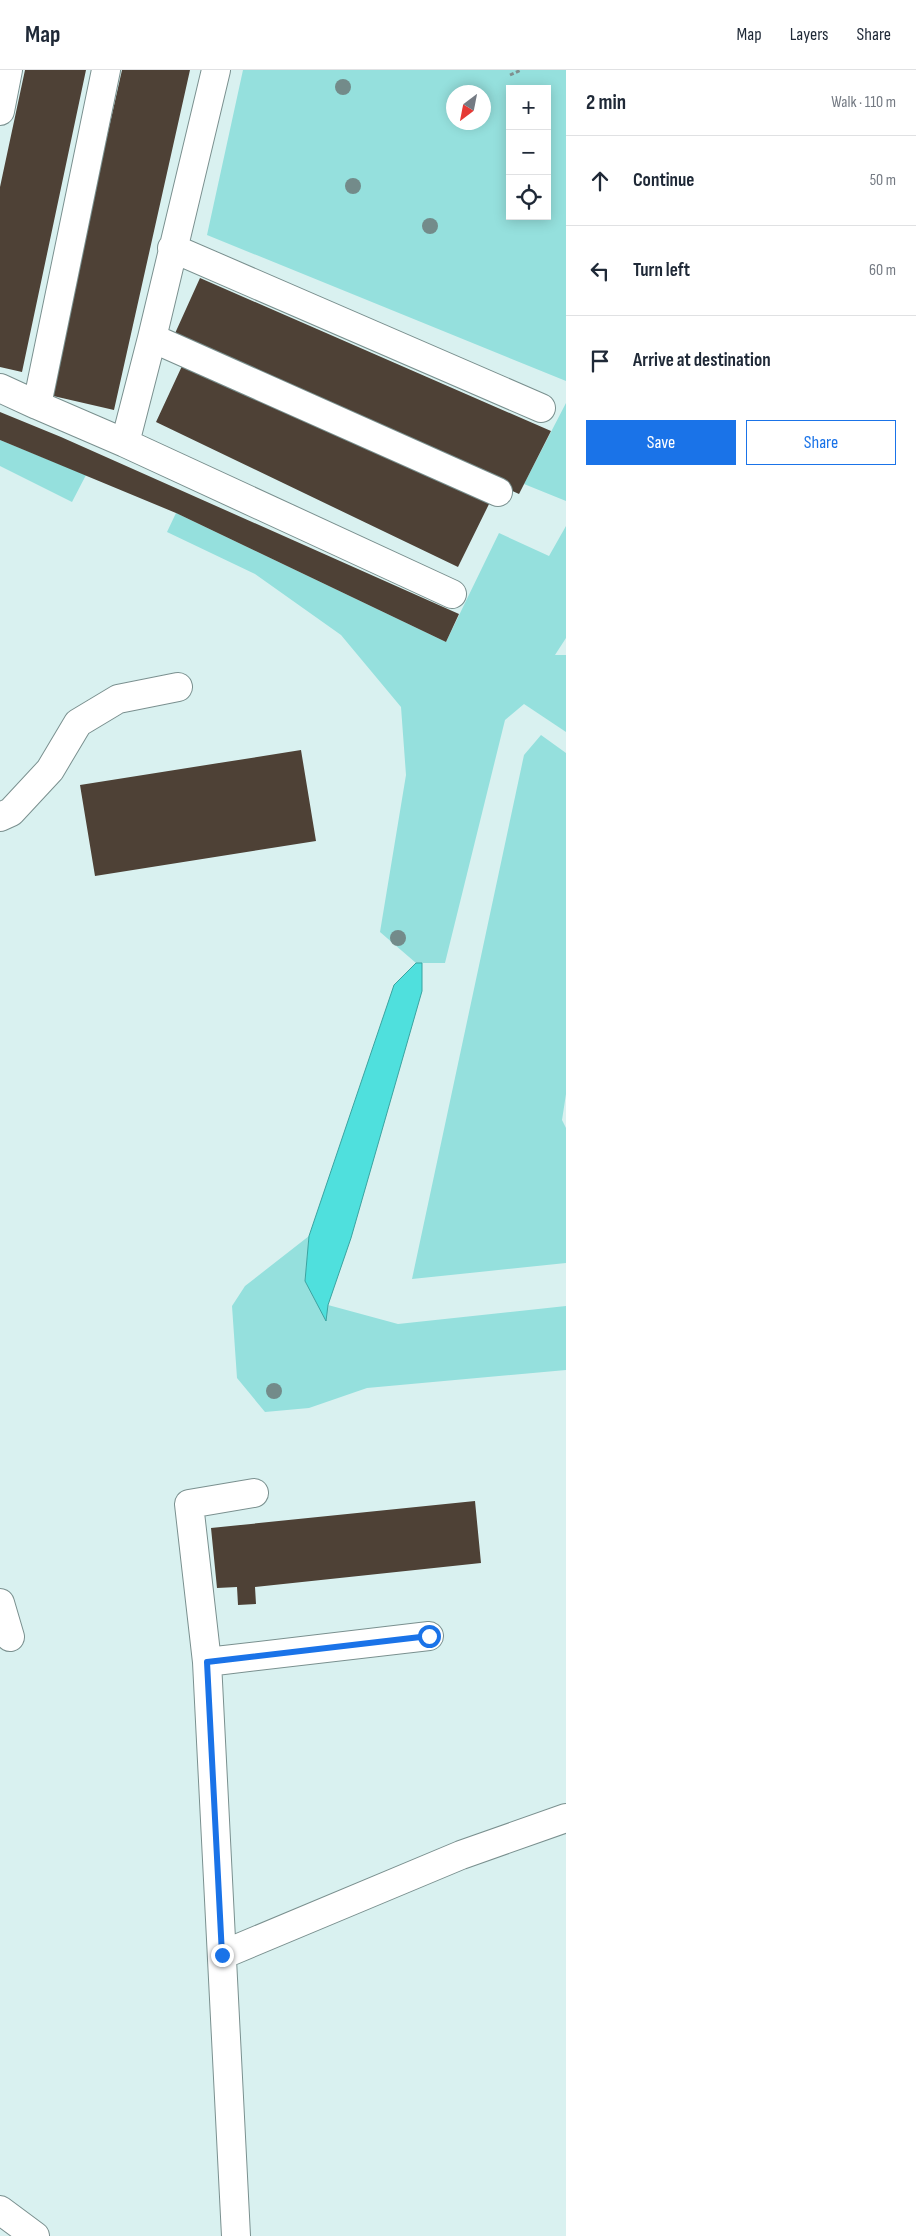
<!DOCTYPE html>
<meta charset="utf-8">
<style>
body{margin:0;font-family:"Sofia Sans Condensed",sans-serif;background:#f6f6f7;color:#1f2937}
.controls{position:absolute;right:15px;top:15px;display:grid;overflow:hidden;border-radius:0px;box-shadow:0 2px 12px #0003}
.controls button{width:45px;height:45px;display:grid;place-items:center;padding:0;border:0;border-bottom:1px solid #e0e1e3;background:#fff;color:#1f2937;font:25px sans-serif}
.compass{position:absolute;left:446px;top:15px;width:45px;height:45px;border-radius:50%;background:#fff;box-shadow:0 2px 12px #0003;rotate:212deg}
.stop{position:absolute;width:15px;height:15px;margin:-11px;border:4px solid #1a73e8;border-radius:50%;background:#fff}
.stop.end{background:#1a73e8;border-color:#fff;box-shadow:0 1px 5px #0008}
.list{margin:0;padding:0;list-style:none}
h2{display:flex;justify-content:space-between;align-items:center;height:65px;margin:0;padding:0 20px;font-size:21px}
h2 small{font-size:16px;font-weight:400;color:#747a83}
.list li{display:grid;grid-template-columns:32px 1fr auto;gap:15px;align-items:center;box-sizing:border-box;height:90px;padding:0 20px;border-top:1px solid #e0e1e3}
.list b{display:block;font-size:19px;white-space:nowrap}
.list em{font-size:16px;font-style:normal;color:#747a83}
.actions{display:flex;gap:10px;padding:15px 20px}
.actions a{flex:1;padding:11px 0;border:1px solid #1a73e8;border-radius:0px;text-align:center;font-size:18px;color:#1a73e8}
.actions .main{background:#1a73e8;color:#fff}
.icon{flex:none;width:28px;height:28px;fill:none;stroke:currentColor;stroke-width:2;stroke-linecap:round;stroke-linejoin:round}
.map{position:relative;flex:none;width:566px;height:2166px;overflow:hidden}
header{display:flex;align-items:center;gap:30px;box-sizing:border-box;height:70px;padding:0 25px;background:#fff;border-bottom:1px solid #e0e1e3}
header strong{font-size:24px}
nav{display:flex;gap:28px;margin-inline-start:auto;font-size:18px}
main{display:flex}
aside{flex:1;background:#fff}
.map>svg:first-child{display:block}
</style>
<header>
<strong>Map</strong>
<nav><a>Map</a><a>Layers</a><a>Share</a></nav>
</header>
<main>
<div class="map">
<svg width="566" height="2166" viewBox="0 0 566 2166">
<rect width="100%" height="100%" fill="#d9f1f0"/>
<path fill="#95e0dd" fill-rule="evenodd" d="M243,0H566V311L207,165ZM510,19H547V146H510ZM453,22H483V52H453Z
M566,333V431L524,414Z
M0,370L86,405L72,432L0,396Z
M176,443L446,572L499,463L549,486L566,456V568L555,585H566V662L524,634L505,650L445,893H416L380,862L406,705L401,637L341,565L255,504L167,462Z
M541,665L566,683V1024L562,1050L566,1058V1193L412,1209L524,685Z
M309,1166L305,1211L326,1250L328,1235L398,1254L566,1236V1300L367,1318L309,1338L265,1342L237,1308L232,1236L245,1216Z"/>
<path fill="#4fe0dd" stroke="#3ba3a0" d="M416,893H422V921L351,1168L328,1235L326,1251L305,1211L309,1166L394,915Z"/>
<path fill="#4e4136" d="M25,0H86L22,302L0,297V117Z
M122,0H190L114,340L49,325Z
M200,208L551,361L519,424L172,270Z
M182,296L490,432L458,497L156,352Z
M0,342L61,367L459,544L446,572L176,443L0,370Z
M301,680L316,771L95,806L80,715Z
M475,1431L481,1493L255,1517L256,1534L238,1535L237,1517L217,1518L211,1458Z"/>
<g fill="none" stroke-linecap="round" stroke-linejoin="round">
<defs>
<path id="minor" d="M106,0L37,335L125,373
M216,0L152,268L125,373L452,524
M0,41L8,0
M172,178L541,338
M152,268L498,422
M0,318L37,335
M0,747L11,742L50,700L78,653L118,629L178,617
M0,1533L10,1567
M207,1592L189,1434L254,1423
M222,1885L461,1785L566,1748
M0,2140L35,2166
M236,2166L207,1592L429,1566"/>
</defs>
<use href="#minor" stroke="#7a908f" stroke-width="30"/>
<path stroke="#7f908f" stroke-width="3" stroke-dasharray="4 2.5" stroke-linecap="butt" d="M510,5L521,0"/>
<use href="#minor" stroke="#fff" stroke-width="28"/>
</g>
<g fill="#738b8a">
<circle cx="343" cy="17" r="8"/>
<circle cx="353" cy="116" r="8"/>
<circle cx="430" cy="156" r="8"/>
<circle cx="398" cy="868" r="8"/>
<circle cx="274" cy="1321" r="8"/>
</g>
<g fill="none" stroke-linecap="round" stroke-linejoin="round">
<path stroke="#1a73e8" stroke-width="6" d="M222,1885L207,1592L429,1566"/>
</g>
</svg>
<div class="controls">
<button>+</button>
<button>−</button>
<button><svg class="icon" aria-label="locate" viewBox="0 0 24 24"><circle cx="12" cy="12" r="6"/><path d="M12 2v4M12 18v4M2 12h4M18 12h4"/></svg></button>
</div>
<svg class="compass" viewBox="-18 -18 36 36"><path d="M0-13l5 13h-10z" fill="#e53935"/><path d="M0 13l5-13h-10z" fill="#747a83"/></svg>
<div class="stop" style="left:429px;top:1566px"></div>
<div class="stop end" style="left:222px;top:1885px"></div>
</div>
<aside>
<h2>2 min<small>Walk · 110 m</small></h2>
<ul class="list">
<li><svg class="icon" aria-label="ahead" viewBox="0 0 24 24"><path d="M12 20V5M6 11l6-6 6 6"/></svg><div><b>Continue</b></div><em>50 m</em></li>
<li><svg class="icon" aria-label="left" viewBox="0 0 24 24"><path d="M17 20v-9H6M10 6l-5 5 5 5"/></svg><div><b>Turn left</b></div><em>60 m</em></li>
<li><svg class="icon" aria-label="arrive" viewBox="0 0 24 24"><path d="M6 21V4h12l-3 4 3 4H6"/></svg><div><b>Arrive at destination</b></div></li>
</ul>
<div class="actions"><a class="main">Save</a><a>Share</a></div>
</aside>
</main>
